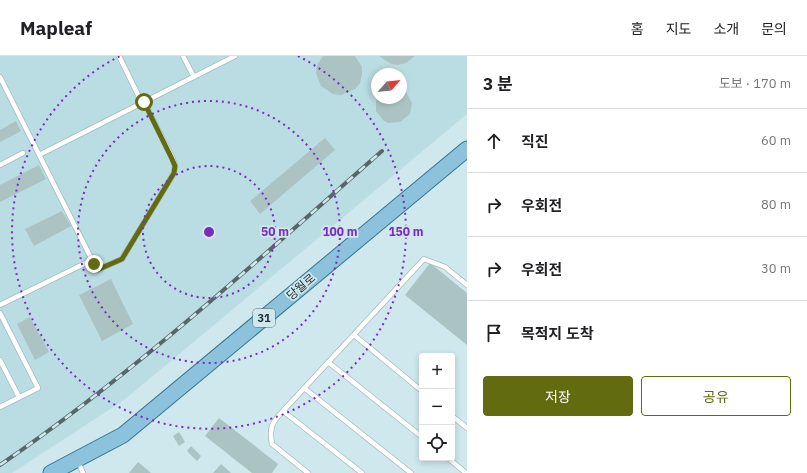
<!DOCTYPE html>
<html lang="ko">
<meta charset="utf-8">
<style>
body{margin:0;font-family:"IBM Plex Sans","Noto Sans KR",sans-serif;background:#f2f2f2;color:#202124}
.controls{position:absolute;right:12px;bottom:12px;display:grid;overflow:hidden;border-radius:4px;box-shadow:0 2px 6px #0003}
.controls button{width:36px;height:36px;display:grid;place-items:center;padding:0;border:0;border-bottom:1px solid #e0e0e0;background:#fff;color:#202124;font:20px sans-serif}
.compass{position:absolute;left:371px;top:12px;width:36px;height:36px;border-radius:50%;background:#fff;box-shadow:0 2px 6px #0003;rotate:63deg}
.stop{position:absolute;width:12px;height:12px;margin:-9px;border:3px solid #626b10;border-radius:50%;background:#fff}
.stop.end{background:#626b10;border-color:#fff;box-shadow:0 1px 4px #0008}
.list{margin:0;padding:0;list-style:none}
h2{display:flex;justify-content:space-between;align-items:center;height:52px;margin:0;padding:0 16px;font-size:17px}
h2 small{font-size:13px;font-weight:400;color:#757577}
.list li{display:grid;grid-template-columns:26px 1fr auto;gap:12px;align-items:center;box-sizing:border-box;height:64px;padding:0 16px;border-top:1px solid #e0e0e0}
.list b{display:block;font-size:15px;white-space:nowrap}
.list em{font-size:13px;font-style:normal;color:#757577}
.actions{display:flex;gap:8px;padding:12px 16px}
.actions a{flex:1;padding:9px 0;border:1px solid #626b10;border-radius:4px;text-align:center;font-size:14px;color:#626b10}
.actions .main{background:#626b10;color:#fff}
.icon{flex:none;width:22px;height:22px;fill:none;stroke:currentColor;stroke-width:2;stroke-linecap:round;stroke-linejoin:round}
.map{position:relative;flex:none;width:467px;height:417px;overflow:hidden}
header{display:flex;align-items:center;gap:24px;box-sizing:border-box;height:56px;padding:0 20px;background:#fff;border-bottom:1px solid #e0e0e0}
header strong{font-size:19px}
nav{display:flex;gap:22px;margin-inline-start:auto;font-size:14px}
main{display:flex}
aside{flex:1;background:#fff}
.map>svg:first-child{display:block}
</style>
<header>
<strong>Mapleaf</strong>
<nav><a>홈</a><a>지도</a><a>소개</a><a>문의</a></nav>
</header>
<main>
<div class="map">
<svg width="467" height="417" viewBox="0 0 467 417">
<rect width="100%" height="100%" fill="#cfe8ed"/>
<path fill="#badce3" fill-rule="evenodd" d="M0,0H467V58L124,344L12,417H0ZM377,18H401V42H377Z"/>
<path fill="#abc4c3" d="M323,0H355L362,11V19L360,27L355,33L341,39L333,38L321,30L316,17L317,9Z
M379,0H415L406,7L398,9L391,8Z
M401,33L406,36L412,47L410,58L400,66L388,67L383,64L376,55V43L401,42Z
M16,65L21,75L0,86V74Z
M325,82L335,94L260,158L250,145Z
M39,109L46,123L0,146V129Z
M62,155L71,170L34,190L25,173Z
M430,207L467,237V289L405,239Z
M111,223L133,268L102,285L79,239Z
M30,261L49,296L35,304L17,268Z
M219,362L278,408L272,417H252L205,380Z
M179,376L185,386L179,390L173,380Z
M191,390L201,400L197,405L187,395Z
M138,406L151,417H129Z
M221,408L231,417H213Z"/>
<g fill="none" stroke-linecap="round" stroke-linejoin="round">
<defs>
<path id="lane" d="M119,0L142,47
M183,0L194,21
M0,21L92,204L0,249
M39,99L235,0
M0,109L23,97
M92,204L97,214L122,203L174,117L175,110L173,103L144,46
M0,257L38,332L0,351
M354,279L422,335
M0,304L19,341
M328,306L422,381
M304,332L411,417
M283,355C272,366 269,372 272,388L308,417
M452,360L467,372
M448,402L466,417
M78,405L83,417
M362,417L283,355L424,203L445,211L467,229"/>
<path id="primary" d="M51,417L123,379L467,93"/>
</defs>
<use href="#lane" stroke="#a3bbc0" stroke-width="6"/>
<use href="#primary" stroke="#377591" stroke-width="17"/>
<use href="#lane" stroke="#fff" stroke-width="4.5"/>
<use href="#primary" stroke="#8cc2db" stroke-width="15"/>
<defs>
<path id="rail" d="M0,409C136,316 258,204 382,95"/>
</defs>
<use href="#rail" stroke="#576669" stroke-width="4"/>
<use href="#rail" stroke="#cfe8ed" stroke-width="2.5" stroke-dasharray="8" stroke-linecap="butt"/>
</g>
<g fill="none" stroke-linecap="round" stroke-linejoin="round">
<path stroke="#626b10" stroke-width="5" d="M94,208L97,214L122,203L174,117L175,110L172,103L144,46"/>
</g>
<g fill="none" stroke="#7b2cbf" stroke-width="2" stroke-dasharray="2 4">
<circle cx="209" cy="176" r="66"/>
<circle cx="209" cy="176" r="131"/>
<path d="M298 0A197 197 0 1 1 120 0"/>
</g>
<g text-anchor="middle" stroke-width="3.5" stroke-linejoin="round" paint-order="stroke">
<rect fill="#cfe8ed" stroke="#59686b" stroke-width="1" x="253" y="253" width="22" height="18" rx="3"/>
<g font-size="11" font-weight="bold" fill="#273133">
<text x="264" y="266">31</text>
</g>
<g font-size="12" fill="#273133" stroke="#cfe8ed">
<text transform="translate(301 231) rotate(-40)" y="4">당월로</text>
</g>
</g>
<circle cx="209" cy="176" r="6" fill="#7b2cbf" stroke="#cfe8ed" stroke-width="2"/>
<g font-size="12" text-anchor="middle" font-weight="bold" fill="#7b2cbf" stroke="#cfe8ed" stroke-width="3.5" stroke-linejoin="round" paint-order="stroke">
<text x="275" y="180">50 m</text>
<text x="340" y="180">100 m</text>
<text x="406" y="180">150 m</text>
</g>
</svg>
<div class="controls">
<button>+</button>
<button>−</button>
<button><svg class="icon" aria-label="locate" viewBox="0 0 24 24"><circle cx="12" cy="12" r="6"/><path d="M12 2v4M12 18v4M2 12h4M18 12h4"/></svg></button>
</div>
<svg class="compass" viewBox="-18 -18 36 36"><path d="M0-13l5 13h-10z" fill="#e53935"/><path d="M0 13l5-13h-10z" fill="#757577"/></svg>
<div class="stop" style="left:144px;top:46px"></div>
<div class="stop end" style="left:94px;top:208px"></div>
</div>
<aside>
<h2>3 분<small>도보 · 170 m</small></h2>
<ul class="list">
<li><svg class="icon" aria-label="ahead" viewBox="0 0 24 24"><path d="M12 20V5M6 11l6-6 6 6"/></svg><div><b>직진</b></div><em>60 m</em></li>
<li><svg class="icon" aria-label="right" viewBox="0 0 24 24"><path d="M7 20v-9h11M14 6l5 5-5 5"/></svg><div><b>우회전</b></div><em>80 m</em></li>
<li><svg class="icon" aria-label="right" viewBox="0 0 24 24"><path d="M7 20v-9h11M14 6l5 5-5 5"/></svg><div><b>우회전</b></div><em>30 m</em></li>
<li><svg class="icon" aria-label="arrive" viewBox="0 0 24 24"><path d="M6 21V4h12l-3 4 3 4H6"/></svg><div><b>목적지 도착</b></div></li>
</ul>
<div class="actions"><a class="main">저장</a><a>공유</a></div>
</aside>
</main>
